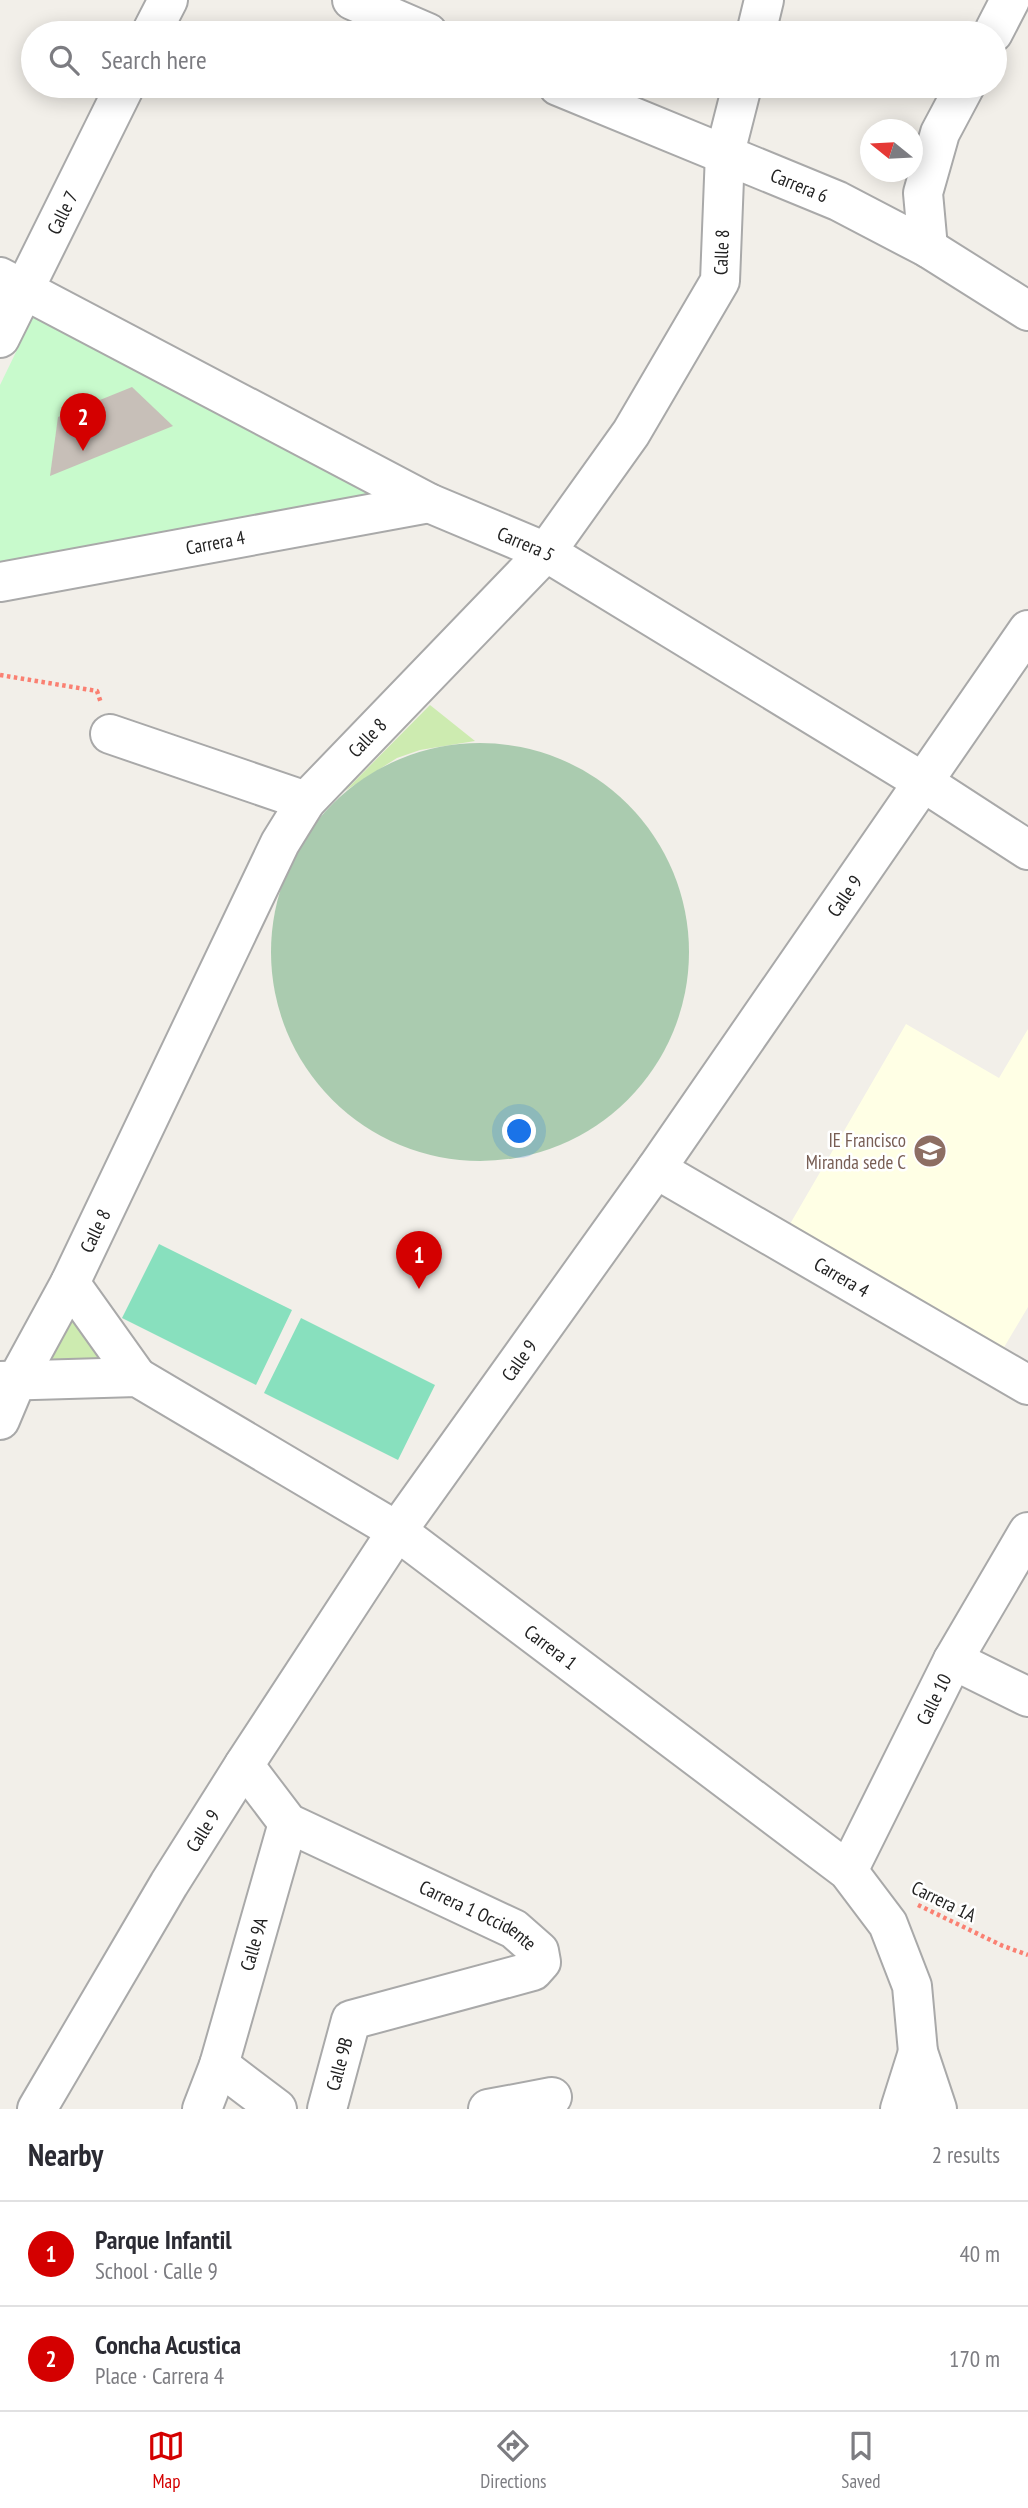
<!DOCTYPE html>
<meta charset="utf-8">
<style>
body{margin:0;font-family:"PT Sans Narrow",sans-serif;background:#f7f7f7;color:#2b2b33}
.compass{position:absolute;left:860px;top:119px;width:63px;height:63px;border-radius:50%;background:#fff;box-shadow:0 4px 18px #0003;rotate:288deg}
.you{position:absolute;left:520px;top:1132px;width:24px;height:24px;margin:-18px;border:5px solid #fff;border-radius:50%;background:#1a73e8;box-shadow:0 0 0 10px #1a73e833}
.badge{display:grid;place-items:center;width:46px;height:46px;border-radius:50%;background:#d40000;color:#fff;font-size:23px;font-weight:700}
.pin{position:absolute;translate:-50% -58px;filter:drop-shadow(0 2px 4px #0008)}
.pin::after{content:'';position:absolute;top:37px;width:24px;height:21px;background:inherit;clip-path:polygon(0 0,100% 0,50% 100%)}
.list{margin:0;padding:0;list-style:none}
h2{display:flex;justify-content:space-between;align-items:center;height:91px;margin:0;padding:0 28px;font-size:30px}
h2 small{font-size:23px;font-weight:400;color:#7c7c81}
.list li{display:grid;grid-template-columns:46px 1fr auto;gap:21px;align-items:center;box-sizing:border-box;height:105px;padding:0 28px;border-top:2px solid #e1e1e2}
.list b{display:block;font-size:26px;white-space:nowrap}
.list p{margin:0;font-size:23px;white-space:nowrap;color:#7c7c81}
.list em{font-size:23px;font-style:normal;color:#7c7c81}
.icon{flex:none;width:38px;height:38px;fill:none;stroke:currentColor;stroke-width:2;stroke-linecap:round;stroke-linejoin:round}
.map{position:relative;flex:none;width:1028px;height:2109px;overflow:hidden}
.search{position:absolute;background:#fff;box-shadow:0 4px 18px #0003;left:21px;right:21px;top:21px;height:77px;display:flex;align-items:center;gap:18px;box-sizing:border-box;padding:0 24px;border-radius:38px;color:#7c7c81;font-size:26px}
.sheet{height:301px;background:#fff}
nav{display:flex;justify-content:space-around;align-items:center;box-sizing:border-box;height:98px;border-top:2px solid #e1e1e2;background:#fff;font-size:19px;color:#7c7c81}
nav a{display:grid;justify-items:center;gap:4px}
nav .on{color:#d40000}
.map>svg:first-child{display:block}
</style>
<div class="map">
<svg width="1028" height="2109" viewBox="0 0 1028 2109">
<rect width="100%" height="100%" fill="#f2efe9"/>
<path fill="#ffffe5" d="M906,1024L999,1078L1028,1029V1307L1003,1349L790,1224Z"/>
<path fill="#cdebb0" d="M430,705L475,741L420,750L397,758L345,791Z
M71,1298L123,1370L32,1375Z"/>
<path fill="#aacbaf" d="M271 952a209 209 0 1 1 418 0a209 209 0 1 1-418 0Z"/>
<path fill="#c8facc" d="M33,317L383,499L0,574V385Z"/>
<path fill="#88e0be" d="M159,1244L292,1310L256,1385L122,1318Z
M301,1318L435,1385L398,1460L264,1393Z"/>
<path fill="#c7bfb8" d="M132,387L173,426L50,476L58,417Z"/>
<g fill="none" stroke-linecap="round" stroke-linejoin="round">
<defs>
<g id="minor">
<path d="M352,0L428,33"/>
<path d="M151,33L168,0"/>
<path d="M756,33L764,0"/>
<path d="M993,33L1010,0"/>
<path id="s1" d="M558,86L838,201L928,248L1028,311"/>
<path d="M928,248L923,193L940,133L965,86"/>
<path id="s2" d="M0,277L429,503L546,552L923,782L1028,850"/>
<path id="s3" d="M0,338L125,86"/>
<path id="s4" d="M0,582L429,503"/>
<path d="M110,734L306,801"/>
<path id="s5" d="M656,1169L1028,1385"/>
<path d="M70,1283L137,1377"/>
<path id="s6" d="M0,1381L137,1377L397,1531L848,1871L888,1924L912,1986L918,2052L937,2109"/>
<path id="s7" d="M0,1420L16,1382L70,1283L280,843L306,801L546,552L631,433L720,281L725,153L742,86"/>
<path d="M953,1660L1028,1697"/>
<path id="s8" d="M244,1765L288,1823L514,1929L539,1951L541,1962L533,1971L351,2020L327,2109"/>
<path id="s9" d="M848,1871L953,1660L1028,1532"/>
<path d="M219,2065L277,2109"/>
<path id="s10" d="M37,2109L169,1884L244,1765L397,1531L656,1169L1028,630"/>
<path id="s11" d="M202,2109L219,2065L288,1823"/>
<path d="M488,2109L552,2097"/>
<path d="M900,2109L918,2052"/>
</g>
</defs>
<use href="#minor" stroke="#a9a9a9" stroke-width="42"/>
<path stroke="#fa8072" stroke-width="4.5" stroke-dasharray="3.5 3.5" stroke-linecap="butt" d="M0,675L97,691L101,703
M918,1905L1003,1946L1028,1955"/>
<use href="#minor" stroke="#fff" stroke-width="38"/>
</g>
<defs>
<symbol id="school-disc" viewBox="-11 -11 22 22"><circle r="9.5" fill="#8d6e63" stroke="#fff"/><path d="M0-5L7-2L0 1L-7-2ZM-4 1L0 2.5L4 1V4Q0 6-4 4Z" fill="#fff"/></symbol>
</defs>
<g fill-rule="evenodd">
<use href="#school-disc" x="911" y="1132" width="38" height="38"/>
</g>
<g text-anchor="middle" stroke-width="5" stroke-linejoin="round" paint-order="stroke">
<g font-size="19" fill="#222" stroke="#fff">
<text dy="7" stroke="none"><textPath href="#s1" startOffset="261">Carrera 6</textPath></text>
<text dy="7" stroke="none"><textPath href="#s3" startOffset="140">Calle 7</textPath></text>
<text dy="7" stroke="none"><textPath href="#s7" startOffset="1388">Calle 8</textPath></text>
<text dy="7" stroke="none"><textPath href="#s4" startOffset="219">Carrera 4</textPath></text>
<text dy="7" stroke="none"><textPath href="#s2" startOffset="590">Carrera 5</textPath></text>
<text dy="7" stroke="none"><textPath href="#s7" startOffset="779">Calle 8</textPath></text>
<text dy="7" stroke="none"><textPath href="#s10" startOffset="1458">Calle 9</textPath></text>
<text dy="7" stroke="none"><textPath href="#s7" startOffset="212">Calle 8</textPath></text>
<text dy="7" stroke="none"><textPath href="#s5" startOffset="215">Carrera 4</textPath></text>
<text dy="7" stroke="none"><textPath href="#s10" startOffset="891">Calle 9</textPath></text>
<text dy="7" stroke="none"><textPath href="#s6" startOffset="632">Carrera 1</textPath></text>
<text dy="7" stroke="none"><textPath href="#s9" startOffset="192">Calle 10</textPath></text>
<text dy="7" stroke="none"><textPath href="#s10" startOffset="324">Calle 9</textPath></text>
<text transform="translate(944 1901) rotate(26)" y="7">Carrera 1A</text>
<text dy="7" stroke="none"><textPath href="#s8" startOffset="284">Carrera 1 Occidente</textPath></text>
<text dy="7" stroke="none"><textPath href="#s11" startOffset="173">Calle 9A</textPath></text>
<text transform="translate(339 2064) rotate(-75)" y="7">Calle 9B</text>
</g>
<g font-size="19" fill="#785e54" stroke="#fff" text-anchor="end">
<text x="906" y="1147">IE Francisco<tspan x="906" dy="22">Miranda sede C</tspan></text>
</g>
</g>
</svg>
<svg class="compass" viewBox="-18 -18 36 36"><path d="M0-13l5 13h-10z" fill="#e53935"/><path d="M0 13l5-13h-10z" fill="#7c7c81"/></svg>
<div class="you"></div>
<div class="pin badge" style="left:419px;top:1289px">1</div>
<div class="pin badge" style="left:83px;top:451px">2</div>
<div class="search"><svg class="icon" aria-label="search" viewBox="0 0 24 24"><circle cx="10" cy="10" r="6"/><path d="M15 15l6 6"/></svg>Search here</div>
</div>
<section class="sheet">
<h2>Nearby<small>2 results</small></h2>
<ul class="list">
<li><span class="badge">1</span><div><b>Parque Infantil</b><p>School · Calle 9</p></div><em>40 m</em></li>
<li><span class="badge">2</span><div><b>Concha Acustica</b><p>Place · Carrera 4</p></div><em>170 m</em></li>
</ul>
</section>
<nav>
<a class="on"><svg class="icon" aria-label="map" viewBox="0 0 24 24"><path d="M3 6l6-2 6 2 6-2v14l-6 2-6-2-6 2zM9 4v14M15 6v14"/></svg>Map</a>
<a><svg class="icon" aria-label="directions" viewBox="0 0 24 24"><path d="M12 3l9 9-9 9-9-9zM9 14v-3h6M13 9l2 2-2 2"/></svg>Directions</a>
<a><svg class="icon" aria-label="saved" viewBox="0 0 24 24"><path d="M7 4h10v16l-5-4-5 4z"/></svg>Saved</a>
</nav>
